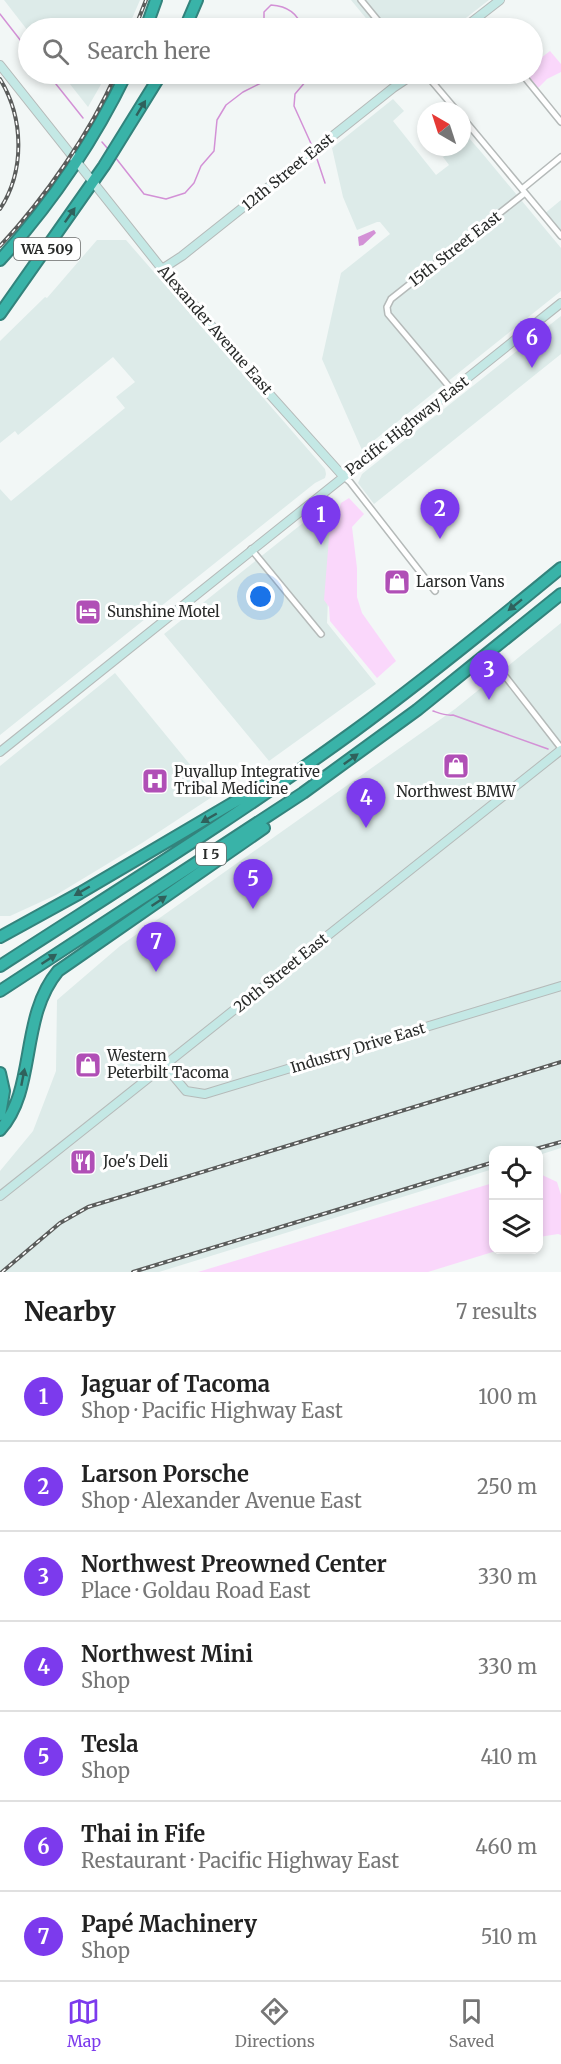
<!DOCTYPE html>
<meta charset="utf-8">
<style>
body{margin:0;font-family:Merriweather,serif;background:#f6f6f6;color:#222}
.controls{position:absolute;right:18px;bottom:18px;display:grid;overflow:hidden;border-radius:12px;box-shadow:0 3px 9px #0003}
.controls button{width:54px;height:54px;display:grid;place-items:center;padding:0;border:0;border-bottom:2px solid #e0e0e0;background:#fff;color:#222;font:30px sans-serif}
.compass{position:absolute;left:417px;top:102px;width:54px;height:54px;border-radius:50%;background:#fff;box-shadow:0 3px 9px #0003;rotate:321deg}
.you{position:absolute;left:261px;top:597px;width:21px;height:21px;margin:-15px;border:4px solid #fff;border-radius:50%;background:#1a73e8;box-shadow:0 0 0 9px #1a73e833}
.badge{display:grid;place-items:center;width:39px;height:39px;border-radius:50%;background:#7c3aed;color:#fff;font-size:20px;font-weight:700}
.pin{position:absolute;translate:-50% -50px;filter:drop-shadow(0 2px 3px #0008)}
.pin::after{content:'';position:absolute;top:32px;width:21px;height:18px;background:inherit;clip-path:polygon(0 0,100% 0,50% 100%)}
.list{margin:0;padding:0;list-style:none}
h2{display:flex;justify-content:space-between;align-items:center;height:78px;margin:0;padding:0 24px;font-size:26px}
h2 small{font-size:20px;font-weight:400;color:#767676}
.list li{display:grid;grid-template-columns:39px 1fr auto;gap:18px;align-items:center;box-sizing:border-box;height:90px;padding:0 24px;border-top:2px solid #e0e0e0}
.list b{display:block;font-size:22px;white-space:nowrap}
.list p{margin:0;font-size:20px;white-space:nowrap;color:#767676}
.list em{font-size:20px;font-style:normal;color:#767676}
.icon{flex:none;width:33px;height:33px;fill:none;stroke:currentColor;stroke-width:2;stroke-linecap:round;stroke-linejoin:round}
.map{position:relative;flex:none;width:561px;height:1272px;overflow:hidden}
.search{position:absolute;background:#fff;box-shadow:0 3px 9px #0003;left:18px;right:18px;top:18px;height:66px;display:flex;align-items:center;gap:15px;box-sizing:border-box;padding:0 21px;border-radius:33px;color:#767676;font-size:22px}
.sheet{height:708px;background:#fff}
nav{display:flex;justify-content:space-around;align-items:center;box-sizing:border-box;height:84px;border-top:2px solid #e0e0e0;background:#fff;font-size:16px;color:#767676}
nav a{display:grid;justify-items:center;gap:3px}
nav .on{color:#7c3aed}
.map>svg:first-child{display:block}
</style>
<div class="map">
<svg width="561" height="1272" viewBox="0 0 561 1272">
<rect width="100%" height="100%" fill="#f2f7f6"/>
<path fill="#ddebe9" d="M4,0H140L128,28H28V31Z
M351,0H489L453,28H374Z
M62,74H107L88,107Z
M393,99L404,111L393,121L436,175L449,165L443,157L456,147H462V142L468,137L482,153L561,248V291L362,450L322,359L341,273L390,234L380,222H377L357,230L343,197L332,148Z
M561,200V234L544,214Z
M97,240H126L325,469L326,474L325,478L315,483L0,735V489L11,501L125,408L116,397L135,382L113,357L18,435L15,431L0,443V341L45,297L47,298Z
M561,316V354L374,504L358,483L362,474Z
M327,501L340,516L331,527L327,623L376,684L269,761L164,634L323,507Z
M561,623V1148L539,1155L538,1150H494L493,1169L159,1272H0V1171L33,1131L56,1071L57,1000L120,946L455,709Z
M115,673L215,795L142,843L56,895L10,916H0V766Z"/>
<path fill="#fad7fb" d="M550,51L561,64V72L547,79L537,89L526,74H532L533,64Z
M349,498L364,514L352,527L357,568V597L362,613L396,661L377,678L330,621L329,607L324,600L330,525L337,517L341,503Z
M538,1173L557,1182L561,1195V1235L558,1234L539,1237Z
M493,1183L494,1250H499L428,1272H198Z"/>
<path fill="#d391d6" d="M374,230L376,233L363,245L359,246L358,237Z"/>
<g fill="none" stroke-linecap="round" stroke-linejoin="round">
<path stroke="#d391d6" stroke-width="1.5" d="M0,14L28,50
M264,28V12L271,5C286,6 298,13 302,28
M48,74L83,118
M312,74L295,94L294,106L313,148
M102,142L108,149
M315,153L325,183
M115,157L144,194L166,199L185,193L194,183L201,166L214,151L217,120L226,105L243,92L263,82L270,74
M433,711C439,713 446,716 453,715L548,749"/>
<defs>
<path id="street" d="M361,0L384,28
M477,18L486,28
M421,74L429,78L457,111
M522,74L561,122
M462,117L561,236
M522,189L561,157
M452,390L388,314L387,307L391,299L525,193
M343,476L350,482L435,591
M251,549L321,634
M505,676L561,748"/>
<path id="secondary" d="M464,28L500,0
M0,65L162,269L186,295L248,370L343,476
M162,269L182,256L393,88L414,74
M0,752L561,303
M165,1066L186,1091L205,1094L561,986
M0,1196L561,750"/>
<path id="highway" d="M146,28L156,0
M185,28L197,0
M0,260C51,204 93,142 126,74
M0,314L104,166L161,74
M0,937L80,893L282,774
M0,966C119,889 239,815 353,732C424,680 493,624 561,568
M0,991L303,793L417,710L561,594
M0,1073L4,1091L0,1115
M0,1130C37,1089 19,1018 58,971L264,828"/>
</defs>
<use href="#street" stroke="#b5bab9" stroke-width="8"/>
<use href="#secondary" stroke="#b5bab9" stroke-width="10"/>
<use href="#highway" stroke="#33837c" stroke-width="14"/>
<use href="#street" stroke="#fff" stroke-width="5"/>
<use href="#secondary" stroke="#c4e8e5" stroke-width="8"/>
<use href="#highway" stroke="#39b3a8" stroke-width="10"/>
<defs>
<path id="rail" d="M135,28L146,0
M0,79C24,118 25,171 0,209
M0,246C44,199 90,133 116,74
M532,1150L561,1142
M2,1272L60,1223L88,1207L561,1062
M133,1272L494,1162"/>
</defs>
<use href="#rail" stroke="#5a5c5b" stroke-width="4"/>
<use href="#rail" stroke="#fff" stroke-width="1.5" stroke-dasharray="4.5" stroke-linecap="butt"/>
</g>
<defs><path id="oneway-solid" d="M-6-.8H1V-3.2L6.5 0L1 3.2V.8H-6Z" transform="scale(1.5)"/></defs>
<g fill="#2f615c">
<use href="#oneway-solid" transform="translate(141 108) rotate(-59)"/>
<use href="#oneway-solid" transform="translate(70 215) rotate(-55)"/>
<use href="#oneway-solid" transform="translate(515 605) rotate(141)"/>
<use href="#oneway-solid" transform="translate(351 759) rotate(-36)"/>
<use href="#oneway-solid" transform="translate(209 818) rotate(150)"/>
<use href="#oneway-solid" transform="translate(82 891) rotate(150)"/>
<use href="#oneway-solid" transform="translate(159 901) rotate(-34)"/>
<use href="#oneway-solid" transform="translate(49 959) rotate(-33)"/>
<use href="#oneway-solid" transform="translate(23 1077) rotate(-79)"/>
</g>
<defs>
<symbol id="shop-square" viewBox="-11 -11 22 22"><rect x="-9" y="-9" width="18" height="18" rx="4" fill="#b04fb6" stroke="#fff"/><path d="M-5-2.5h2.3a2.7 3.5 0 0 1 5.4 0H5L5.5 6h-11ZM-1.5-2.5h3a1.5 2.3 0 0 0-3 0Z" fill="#fff"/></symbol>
<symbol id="hotel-square" viewBox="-11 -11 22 22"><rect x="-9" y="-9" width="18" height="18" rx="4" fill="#b04fb6" stroke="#fff"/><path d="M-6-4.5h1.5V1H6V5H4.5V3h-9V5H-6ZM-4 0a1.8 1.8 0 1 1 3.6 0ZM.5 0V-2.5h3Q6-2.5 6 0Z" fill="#fff"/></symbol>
<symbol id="hospital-square" viewBox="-11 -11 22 22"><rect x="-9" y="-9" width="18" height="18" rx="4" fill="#b04fb6" stroke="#fff"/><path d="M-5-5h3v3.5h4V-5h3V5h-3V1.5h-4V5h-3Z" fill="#fff"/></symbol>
<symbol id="restaurant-square" viewBox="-11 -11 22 22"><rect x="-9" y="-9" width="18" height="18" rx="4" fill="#b04fb6" stroke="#fff"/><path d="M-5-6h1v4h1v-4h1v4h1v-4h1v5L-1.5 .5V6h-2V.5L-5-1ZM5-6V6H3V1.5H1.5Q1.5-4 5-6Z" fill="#fff"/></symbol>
</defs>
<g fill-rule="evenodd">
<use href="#shop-square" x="382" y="567" width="30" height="30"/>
<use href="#hotel-square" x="73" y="597" width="30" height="30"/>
<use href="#shop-square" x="441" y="751" width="30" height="30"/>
<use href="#hospital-square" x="140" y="766" width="30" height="30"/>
<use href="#shop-square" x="73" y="1050" width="30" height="30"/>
<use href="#restaurant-square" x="68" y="1147" width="30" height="30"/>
</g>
<g text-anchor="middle" stroke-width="6" stroke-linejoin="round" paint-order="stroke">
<g fill="#fff" stroke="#696b6a" stroke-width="1.5">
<rect x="14" y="238" width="66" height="22" rx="4.5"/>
<rect x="196" y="843" width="30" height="22" rx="4.5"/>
</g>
<g font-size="14" font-weight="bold" fill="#292b2a">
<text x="47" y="254">WA 509</text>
<text x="211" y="859">I 5</text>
</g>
<g font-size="15" fill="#292b2a" stroke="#fff">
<text transform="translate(288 172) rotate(-39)" y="5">12th Street East</text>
<text transform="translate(455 249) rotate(-38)" y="5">15th Street East</text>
<text transform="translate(215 330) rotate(49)" y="5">Alexander Avenue East</text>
<text transform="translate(407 426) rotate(-38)" y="5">Pacific Highway East</text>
<text transform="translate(281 973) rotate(-39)" y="5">20th Street East</text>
<text transform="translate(358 1048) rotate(-17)" y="5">Industry Drive East</text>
</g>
<g font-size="15" fill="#292b2a" stroke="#fff" text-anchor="start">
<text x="416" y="587">Larson Vans</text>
<text x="107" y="617">Sunshine Motel</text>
<text x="174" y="777">Puyallup Integrative<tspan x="174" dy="17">Tribal Medicine</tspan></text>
<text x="456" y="797" text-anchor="middle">Northwest BMW</text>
<text x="107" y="1061">Western<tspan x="107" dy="17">Peterbilt Tacoma</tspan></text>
<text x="103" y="1167">Joe's Deli</text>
</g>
</g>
</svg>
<div class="controls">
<button><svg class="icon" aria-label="locate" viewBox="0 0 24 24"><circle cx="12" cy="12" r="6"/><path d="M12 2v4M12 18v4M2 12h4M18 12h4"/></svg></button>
<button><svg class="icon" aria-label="layers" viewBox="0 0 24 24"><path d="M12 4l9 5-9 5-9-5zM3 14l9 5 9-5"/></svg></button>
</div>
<svg class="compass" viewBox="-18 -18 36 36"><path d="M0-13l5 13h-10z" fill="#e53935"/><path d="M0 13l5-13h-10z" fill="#767676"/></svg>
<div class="you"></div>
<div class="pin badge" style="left:321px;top:545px">1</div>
<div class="pin badge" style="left:440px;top:539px">2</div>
<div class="pin badge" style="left:489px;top:700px">3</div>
<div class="pin badge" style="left:366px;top:828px">4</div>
<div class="pin badge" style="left:253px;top:909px">5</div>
<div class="pin badge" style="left:532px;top:368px">6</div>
<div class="pin badge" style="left:156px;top:972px">7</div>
<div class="search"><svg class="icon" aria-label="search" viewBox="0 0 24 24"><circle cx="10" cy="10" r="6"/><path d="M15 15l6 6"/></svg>Search here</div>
</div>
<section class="sheet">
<h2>Nearby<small>7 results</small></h2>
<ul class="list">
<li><span class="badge">1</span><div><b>Jaguar of Tacoma</b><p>Shop · Pacific Highway East</p></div><em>100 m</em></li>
<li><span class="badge">2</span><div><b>Larson Porsche</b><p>Shop · Alexander Avenue East</p></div><em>250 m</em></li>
<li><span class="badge">3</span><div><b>Northwest Preowned Center</b><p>Place · Goldau Road East</p></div><em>330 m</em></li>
<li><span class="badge">4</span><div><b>Northwest Mini</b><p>Shop</p></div><em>330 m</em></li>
<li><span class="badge">5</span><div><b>Tesla</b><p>Shop</p></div><em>410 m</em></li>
<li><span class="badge">6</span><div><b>Thai in Fife</b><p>Restaurant · Pacific Highway East</p></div><em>460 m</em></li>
<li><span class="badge">7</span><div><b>Papé Machinery</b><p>Shop</p></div><em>510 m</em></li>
</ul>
</section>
<nav>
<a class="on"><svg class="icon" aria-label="map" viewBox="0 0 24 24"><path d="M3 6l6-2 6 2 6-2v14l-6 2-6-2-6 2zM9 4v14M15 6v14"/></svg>Map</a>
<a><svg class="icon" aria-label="directions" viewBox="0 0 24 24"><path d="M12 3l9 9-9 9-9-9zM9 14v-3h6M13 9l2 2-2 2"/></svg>Directions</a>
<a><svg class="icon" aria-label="saved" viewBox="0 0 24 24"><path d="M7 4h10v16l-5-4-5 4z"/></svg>Saved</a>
</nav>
